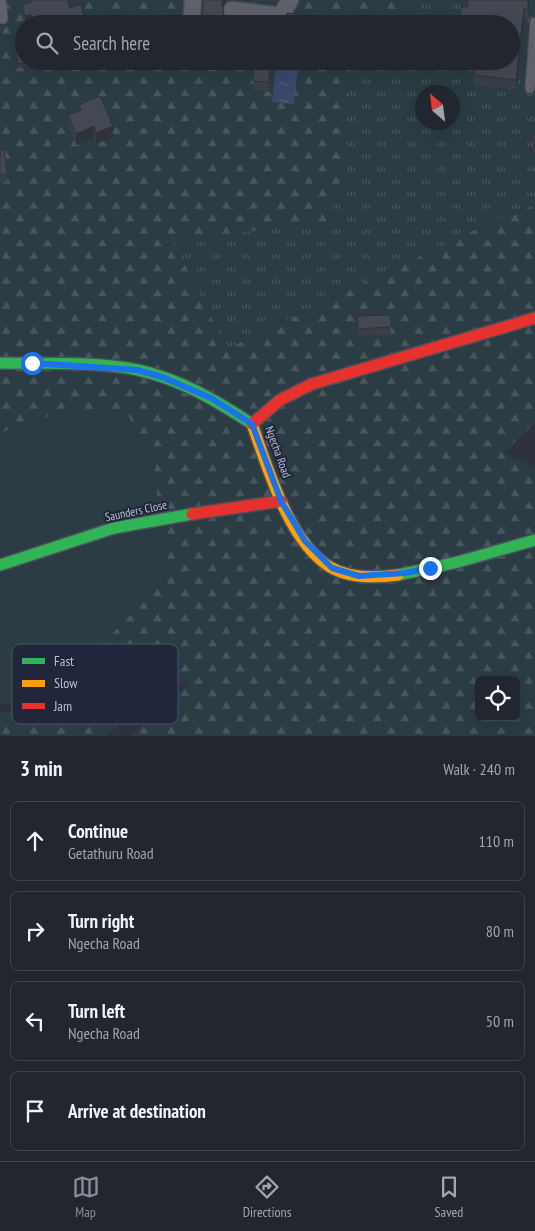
<!DOCTYPE html>
<meta charset="utf-8">
<style>
body{margin:0;font-family:"PT Sans Narrow",sans-serif;background:#2e323a;color:#f1f3f6}
.controls{position:absolute;right:15px;bottom:15px;display:grid;overflow:hidden;border-radius:8px;box-shadow:0 5px 20px #0002}
.controls button{width:45px;height:45px;display:grid;place-items:center;padding:0;border:0;border-bottom:1px solid #3f434a;background:#22262e;color:#f1f3f6;font:25px sans-serif}
.compass{position:absolute;left:415px;top:85px;width:45px;height:45px;border-radius:50%;background:#22262e;box-shadow:0 5px 20px #0002;rotate:332deg}
.stop{position:absolute;width:15px;height:15px;margin:-11px;border:4px solid #1a73e8;border-radius:50%;background:#fff}
.stop.end{background:#1a73e8;border-color:#fff;box-shadow:0 1px 5px #0008}
.list{margin:0;padding:0;list-style:none}
h2{display:flex;justify-content:space-between;align-items:center;height:65px;margin:0;padding:0 20px;font-size:21px}
h2 small{font-size:16px;font-weight:400;color:#a2a5aa}
.list li{display:grid;grid-template-columns:32px 1fr auto;gap:15px;align-items:center;box-sizing:border-box;height:80px;margin:0 10px 10px;padding:0 10px;border:1px solid #3f434a;border-radius:8px}
.list b{display:block;font-size:19px;white-space:nowrap}
.list p{margin:0;font-size:16px;white-space:nowrap;color:#a2a5aa}
.list em{font-size:16px;font-style:normal;color:#a2a5aa}
.icon{flex:none;width:28px;height:28px;fill:none;stroke:currentColor;stroke-width:2;stroke-linecap:round;stroke-linejoin:round}
.map{position:relative;flex:none;width:535px;height:736px;overflow:hidden}
.search{position:absolute;background:#22262e;box-shadow:0 5px 20px #0002;left:15px;right:15px;top:15px;height:55px;display:flex;align-items:center;gap:12px;box-sizing:border-box;padding:0 18px;border-radius:28px;color:#a2a5aa;font-size:19px}
.sheet{height:425px;background:#22262e}
nav{display:flex;justify-content:space-around;align-items:center;box-sizing:border-box;height:70px;border-top:1px solid #3f434a;background:#22262e;font-size:14px;color:#a2a5aa}
nav a{display:grid;justify-items:center;gap:2px}
nav .on{color:#898d9b}
.map>svg:first-child{display:block}
</style>
<div class="map">
<svg width="535" height="736" viewBox="0 0 535 736">
<defs>
<pattern id="grass-tufts" width="24" height="20" patternUnits="userSpaceOnUse" patternTransform="scale(1.25)"><rect width="24" height="20" fill="#2b3c44"/><path d="M3 7l-1-3M5 7V3M7 7l1-3M15 17l-1-3M17 17v-4M19 17l1-3" fill="none" stroke="#48565e"/></pattern>
<pattern id="forest-firs" width="22" height="20" patternUnits="userSpaceOnUse" patternTransform="scale(1.25)"><rect width="22" height="20" fill="#2b3c44"/><path d="M5 1l3.5 6h-7zM16 11l3.5 6h-7z" fill="#48565e"/></pattern>
<pattern id="water-ripples" width="26" height="14" patternUnits="userSpaceOnUse" patternTransform="scale(1.25)"><rect width="26" height="14" fill="#3c486a"/><path d="M2 4q2-2 4 0t4 0M15 11q2-2 4 0t4 0" fill="none" stroke="#56617e"/></pattern>
</defs>
<rect width="100%" height="100%" fill="#2e323e"/>
<path fill="url(#grass-tufts)" fill-rule="evenodd" d="M418,0H535V205L500,218L227,349L172,241L332,221L345,137L351,61H511V24H375ZM422,92H452V122H422Z"/>
<path fill="url(#forest-firs)" fill-rule="evenodd" d="M0,0H418L375,24H24V61H351L345,137L332,221L173,241L227,349L500,218L535,205V423L503,453L535,467V736H131L189,683L85,661L165,580L62,412L0,433ZM479,680H516V717H479Z
M105,691H155L107,736H0V713Z"/>
<path fill="#2b3c44" d="M62,412L129,417L155,469L165,580L85,661L189,683H101L0,705V433Z"/>
<path fill="url(#water-ripples)" d="M276,66L298,68L294,104L272,102Z"/>
<g fill="none" stroke-linecap="round" stroke-linejoin="round">
<defs>
<path id="lane" d="M1,0L3,19
M530,88L535,22"/>
<path id="street" d="M232,10L281,16L290,0
M191,24L193,0"/>
<path id="fast" d="M0,363C45,364 94,361 138,370C180,379 217,401 252,424
M0,565L114,528L192,514
M398,575L458,562L535,540"/>
<path id="slow" d="M252,424C268,468 288,541 330,567C350,579 376,578 398,575"/>
<path id="jam" d="M252,424L280,400L312,384L535,318
M192,514L281,501"/>
</defs>
<use href="#lane" stroke="#4c4f58" stroke-width="11"/>
<use href="#street" stroke="#4c4f58" stroke-width="19"/>
<use href="#fast" stroke="#4c4f58" stroke-width="14"/>
<use href="#slow" stroke="#4c4f58" stroke-width="14"/>
<use href="#jam" stroke="#4c4f58" stroke-width="14"/>
<use href="#lane" stroke="#5f626b" stroke-width="9"/>
<use href="#street" stroke="#5f626b" stroke-width="16"/>
<use href="#fast" stroke="#30b455" stroke-width="11"/>
<use href="#slow" stroke="#ff9f0a" stroke-width="11"/>
<use href="#jam" stroke="#e5322d" stroke-width="11"/>
</g>
<path fill="#3a3e47" d="M28,0H68L70,8L86,24H24L22,17V5L29,3Z
M468,0H529L528,19L524,18L516,90L474,85V75L511,61V24H460V21L468,7Z
M16,53L31,61V66L18,68Z
M211,61H229V65L211,63Z
M254,61H271L269,92L253,91Z
M278,61H316V65Z
M79,105L113,137L96,144L94,137L76,145L68,127V115L79,111Z
M535,135V153L532,149V138Z
M0,150L7,174V182L0,183Z
M391,315V335L358,336V316Z"/>
<path fill="#303239" d="M223,0H226V2L222,9V2Z
M528,0H529L528,19Z
M524,8V18L516,90V80Z
M31,15V24H25V16Z
M270,61H271L269,92V82Z
M94,126V137L76,145V134Z
M113,126V137L96,144V133Z"/>
<path fill="#444852" stroke="#303239" d="M31,0H68L70,8L81,4L86,24H34L31,15L25,16L22,5L32,2Z
M203,0H223L222,2L224,17H233V24H202Z
M468,0H528V9L524,8L516,80L474,75L475,61H511V24H466V21H460L461,7H468Z
M287,13L301,15L299,24H264V21L284,23Z
M24,52V61L31,62L18,64L16,53Z
M254,61H270L269,82L253,81Z
M100,96L113,126L96,133L94,126L76,134L68,115L81,110L79,105Z
M535,135V141L532,138Z
M0,150H4L7,174L0,175Z
M391,315V327L358,329V316Z"/>
<g fill="none" stroke-linecap="round" stroke-linejoin="round">
<path stroke="#1a73e8" stroke-width="6" d="M32,363L137,370L162,377L211,398L252,424L281,501L305,541L332,568L359,576L405,573L430,568"/>
</g>
<g text-anchor="middle" stroke-width="4" stroke-linejoin="round" paint-order="stroke">
<g font-size="12" fill="#babecd" stroke="#20273a">
<text transform="translate(278 452) rotate(70)" y="4">Ngecha Road</text>
<text transform="translate(136 511) rotate(-12)" y="4">Saunders Close</text>
</g>
</g>
<rect x="12" y="644" width="166" height="80" rx="8" fill="#20273a" stroke="#4e5466" stroke-width="1"/>
<rect x="22" y="658" width="23" height="6" fill="#30b455"/>
<rect x="22" y="680" width="23" height="7" fill="#ff9f0a"/>
<rect x="22" y="703" width="23" height="6" fill="#e5322d"/>
<g font-size="14" fill="#babecd">
<text x="54" y="666">Fast</text>
<text x="54" y="688">Slow</text>
<text x="54" y="711">Jam</text>
</g>
</svg>
<div class="controls">
<button><svg class="icon" aria-label="locate" viewBox="0 0 24 24"><circle cx="12" cy="12" r="6"/><path d="M12 2v4M12 18v4M2 12h4M18 12h4"/></svg></button>
</div>
<svg class="compass" viewBox="-18 -18 36 36"><path d="M0-13l5 13h-10z" fill="#e53935"/><path d="M0 13l5-13h-10z" fill="#a2a5aa"/></svg>
<div class="stop" style="left:32px;top:363px"></div>
<div class="stop end" style="left:430px;top:568px"></div>
<div class="search"><svg class="icon" aria-label="search" viewBox="0 0 24 24"><circle cx="10" cy="10" r="6"/><path d="M15 15l6 6"/></svg>Search here</div>
</div>
<section class="sheet">
<h2>3 min<small>Walk · 240 m</small></h2>
<ul class="list">
<li><svg class="icon" aria-label="ahead" viewBox="0 0 24 24"><path d="M12 20V5M6 11l6-6 6 6"/></svg><div><b>Continue</b><p>Getathuru Road</p></div><em>110 m</em></li>
<li><svg class="icon" aria-label="right" viewBox="0 0 24 24"><path d="M7 20v-9h11M14 6l5 5-5 5"/></svg><div><b>Turn right</b><p>Ngecha Road</p></div><em>80 m</em></li>
<li><svg class="icon" aria-label="left" viewBox="0 0 24 24"><path d="M17 20v-9H6M10 6l-5 5 5 5"/></svg><div><b>Turn left</b><p>Ngecha Road</p></div><em>50 m</em></li>
<li><svg class="icon" aria-label="arrive" viewBox="0 0 24 24"><path d="M6 21V4h12l-3 4 3 4H6"/></svg><div><b>Arrive at destination</b></div></li>
</ul>
</section>
<nav>
<a class="on"><svg class="icon" aria-label="map" viewBox="0 0 24 24"><path d="M3 6l6-2 6 2 6-2v14l-6 2-6-2-6 2zM9 4v14M15 6v14"/></svg>Map</a>
<a><svg class="icon" aria-label="directions" viewBox="0 0 24 24"><path d="M12 3l9 9-9 9-9-9zM9 14v-3h6M13 9l2 2-2 2"/></svg>Directions</a>
<a><svg class="icon" aria-label="saved" viewBox="0 0 24 24"><path d="M7 4h10v16l-5-4-5 4z"/></svg>Saved</a>
</nav>
